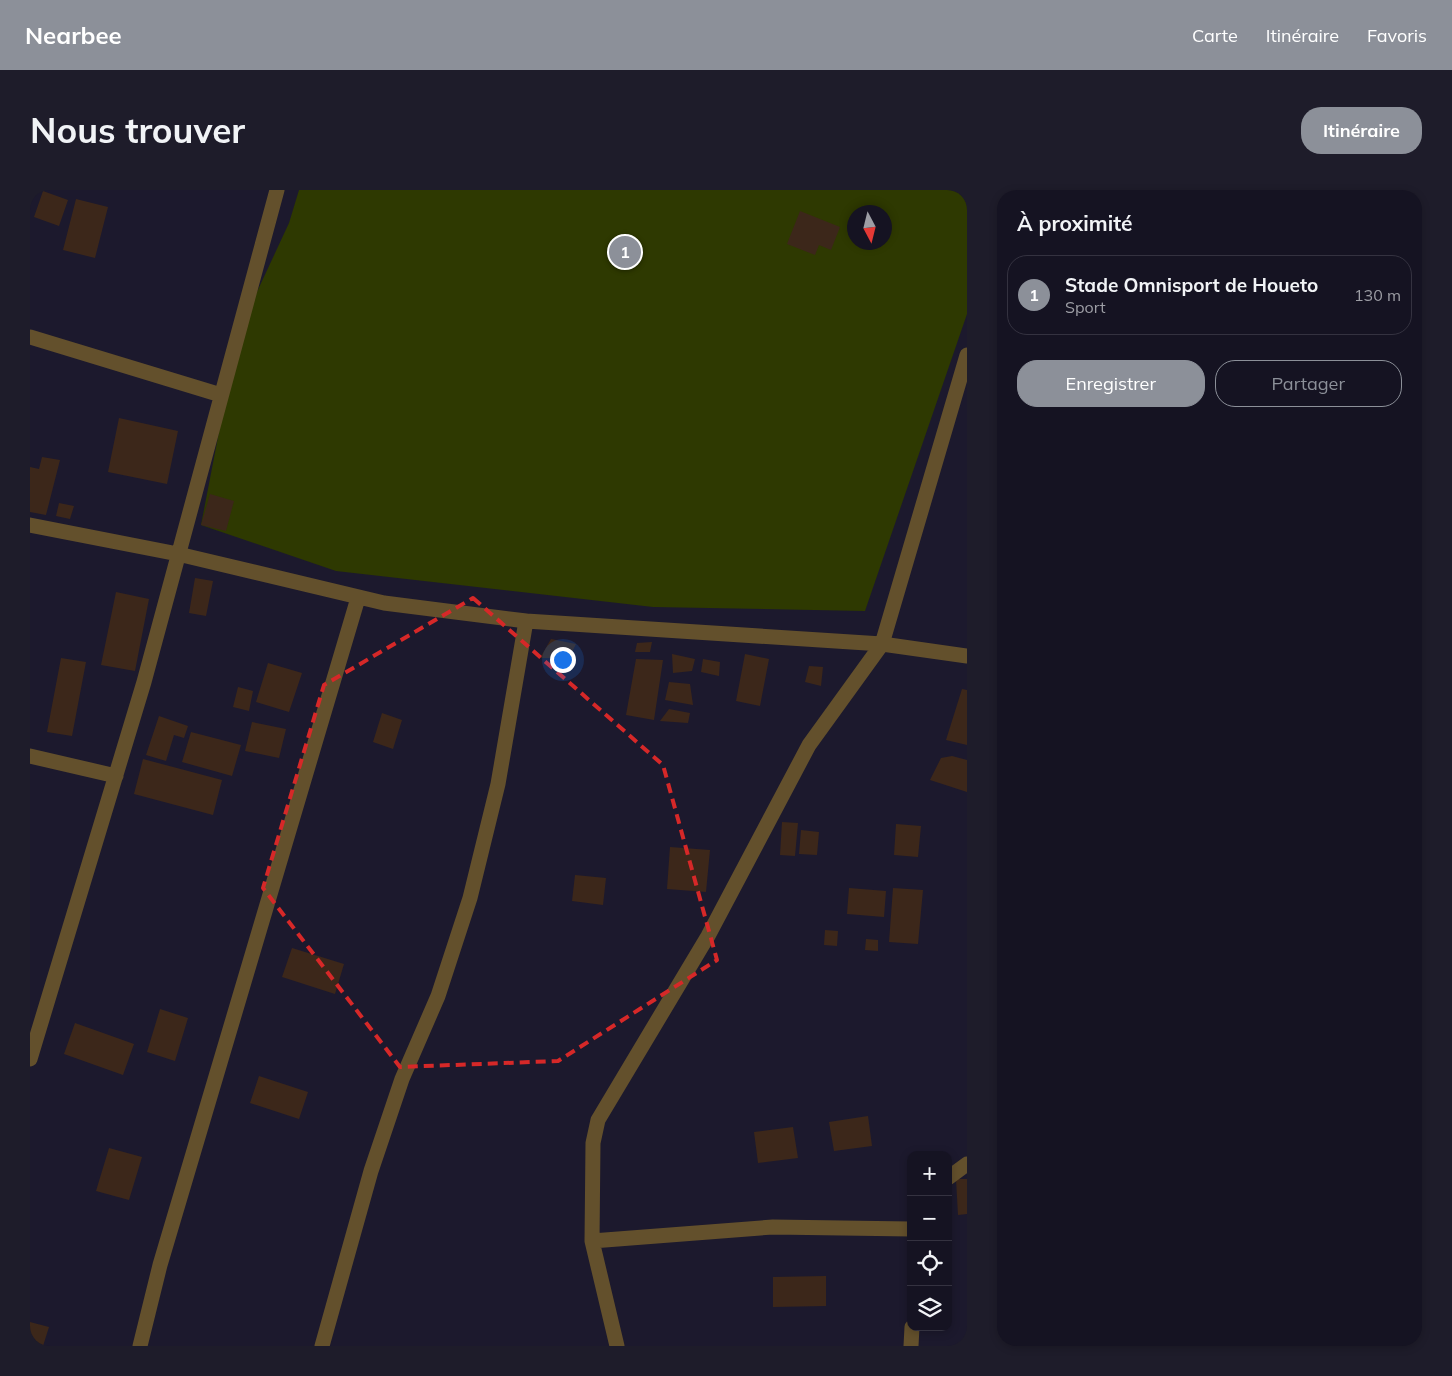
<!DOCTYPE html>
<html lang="fr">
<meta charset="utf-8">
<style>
body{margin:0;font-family:Mulish,sans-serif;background:#1e1c2a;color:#f1f3f6}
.controls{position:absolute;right:15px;bottom:15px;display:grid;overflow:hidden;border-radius:10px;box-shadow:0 2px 8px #0003}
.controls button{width:45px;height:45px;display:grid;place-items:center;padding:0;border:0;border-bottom:1px solid #343240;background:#151322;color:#f1f3f6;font:25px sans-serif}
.compass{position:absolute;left:817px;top:15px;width:45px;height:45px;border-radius:50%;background:#151322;box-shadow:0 2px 8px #0003;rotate:173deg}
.you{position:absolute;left:532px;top:469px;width:18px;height:18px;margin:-12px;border:4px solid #fff;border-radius:50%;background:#1a73e8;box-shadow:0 0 0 8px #1a73e833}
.badge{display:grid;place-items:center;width:32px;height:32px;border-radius:50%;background:#8c9099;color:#fff;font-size:16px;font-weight:700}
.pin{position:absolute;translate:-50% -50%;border:2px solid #fff;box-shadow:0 1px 5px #0006}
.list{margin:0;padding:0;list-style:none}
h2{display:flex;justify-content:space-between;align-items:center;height:65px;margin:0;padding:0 20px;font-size:21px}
h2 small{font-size:16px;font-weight:400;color:#9d9ea5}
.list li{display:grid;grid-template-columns:32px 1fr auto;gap:15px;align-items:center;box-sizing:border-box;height:80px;margin:0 10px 10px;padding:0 10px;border:1px solid #343240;border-radius:20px}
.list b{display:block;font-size:19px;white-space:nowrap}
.list p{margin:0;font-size:16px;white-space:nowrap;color:#9d9ea5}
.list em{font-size:16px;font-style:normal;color:#9d9ea5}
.actions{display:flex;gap:10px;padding:15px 20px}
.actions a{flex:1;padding:11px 0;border:1px solid #8c9099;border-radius:20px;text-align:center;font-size:18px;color:#8c9099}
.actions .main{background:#8c9099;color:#fff}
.icon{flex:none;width:28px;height:28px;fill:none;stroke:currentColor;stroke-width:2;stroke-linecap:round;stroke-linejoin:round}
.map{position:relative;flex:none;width:937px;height:1156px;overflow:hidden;border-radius:20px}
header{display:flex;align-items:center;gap:30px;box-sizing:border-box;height:70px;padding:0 25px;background:#8c9099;color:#fff}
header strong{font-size:24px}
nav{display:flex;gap:28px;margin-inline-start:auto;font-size:18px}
.intro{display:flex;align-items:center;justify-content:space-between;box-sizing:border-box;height:120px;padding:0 30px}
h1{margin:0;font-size:35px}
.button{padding:12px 22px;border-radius:20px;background:#8c9099;color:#fff;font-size:18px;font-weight:700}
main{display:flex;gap:30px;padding:0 30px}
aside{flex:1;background:#151322;border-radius:20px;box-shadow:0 2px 8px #0003}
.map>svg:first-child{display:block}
</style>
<header>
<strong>Nearbee</strong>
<nav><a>Carte</a><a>Itinéraire</a><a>Favoris</a></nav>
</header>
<div class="intro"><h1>Nous trouver</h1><a class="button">Itinéraire</a></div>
<main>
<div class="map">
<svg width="937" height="1156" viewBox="0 0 937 1156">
<rect width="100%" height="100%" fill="#1c192d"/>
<path fill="#2e3901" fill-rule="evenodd" d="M269,0H937V124L835,421L623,417L306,381L171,335L195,211L200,160L259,33ZM824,22H854V52H824Z"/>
<path fill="#3c271a" d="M13,1L38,10L29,36L4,27Z
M46,9L78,17L65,68L33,60Z
M770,21L810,37L801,60L789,55L785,65L757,54Z
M89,228L148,241L137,294L78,282Z
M12,267L30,270L16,325L0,322V277L9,279Z
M180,304L204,311L196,341L171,335Z
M29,313L44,316L40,329L26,326Z
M165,388L183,391L176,426L159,423Z
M86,402L119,409L105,481L71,475Z
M521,449L546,454L539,468H510Z
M622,452L620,462H605L607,453Z
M642,464L665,469L662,481L643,483Z
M715,464L739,469L730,516L706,511Z
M31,468L56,472L42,546L17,542Z
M606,469L633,470L624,530L596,525Z
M673,469L690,472L689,486L671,482Z
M238,473L272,483L259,522L226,512Z
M779,476L793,477L791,496L775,492Z
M639,492L660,494L663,515L635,510Z
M208,497L223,501L219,521L203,517Z
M932,499L937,500V555L916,550Z
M639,519L660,523L658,533L630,531Z
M352,523L372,530L363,559L343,552Z
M129,526L158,536L154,548L144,545L136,571L116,565Z
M222,532L256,539L249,568L215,561Z
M161,542L211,555L202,586L152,572Z
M922,566L937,570V602L900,590L911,568Z
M113,569L192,590L183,625L104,604Z
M752,632L768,633L765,666L750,665Z
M866,634L891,636L888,667L864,665Z
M771,640L789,642L787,665L769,664Z
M640,657L680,660L676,702L637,699Z
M545,685L576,688L573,715L542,711Z
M819,698L856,701L854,727L817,724Z
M863,698L893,700L888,754L859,752Z
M795,740L808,741L807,756L794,755Z
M836,749L848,750V761L835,760Z
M262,758L314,774L305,804L252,787Z
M130,819L158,828L145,871L117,862Z
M45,833L104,854L93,885L34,864Z
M229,886L278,902L269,929L220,913Z
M838,926L842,956L804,961L799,932Z
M763,937L768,968L728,973L724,942Z
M79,958L112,967L99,1010L66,1001Z
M926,989H937V1024L928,1025Z
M796,1086V1116L743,1117V1087Z
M0,1132L19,1137L13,1156H0Z"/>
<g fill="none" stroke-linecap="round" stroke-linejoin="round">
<path stroke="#63502c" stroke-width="15" d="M0,147L191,205
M0,335L148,364L354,413L496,431L852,454L937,466
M0,566L86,586
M0,869L114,492L247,0
M918,988L937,974
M562,1051L743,1037L881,1039
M110,1156L130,1075L328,408
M292,1156L341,981L372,889L408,806L440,708L468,594L496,431
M587,1156L562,1051L563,953L568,930L678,746L779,555L852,454L937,165
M881,1156L882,1137"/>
</g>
<path fill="none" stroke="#d62828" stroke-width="4" stroke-dasharray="10 6" stroke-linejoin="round" d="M443,408L633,575L687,770L528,871L370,877L233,698L294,495Z"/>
</svg>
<div class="controls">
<button>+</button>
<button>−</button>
<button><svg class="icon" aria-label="locate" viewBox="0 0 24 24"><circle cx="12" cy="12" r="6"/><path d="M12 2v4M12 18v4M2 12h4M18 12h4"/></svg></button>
<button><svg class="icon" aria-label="layers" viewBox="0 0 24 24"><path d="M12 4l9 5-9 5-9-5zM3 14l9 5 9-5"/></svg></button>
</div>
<svg class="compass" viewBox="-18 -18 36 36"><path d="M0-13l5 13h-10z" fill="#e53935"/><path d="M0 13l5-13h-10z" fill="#9d9ea5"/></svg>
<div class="you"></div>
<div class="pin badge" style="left:595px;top:62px">1</div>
</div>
<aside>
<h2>À proximité<small></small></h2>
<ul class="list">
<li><span class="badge">1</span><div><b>Stade Omnisport de Houeto</b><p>Sport</p></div><em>130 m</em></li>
</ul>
<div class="actions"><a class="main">Enregistrer</a><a>Partager</a></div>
</aside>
</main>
